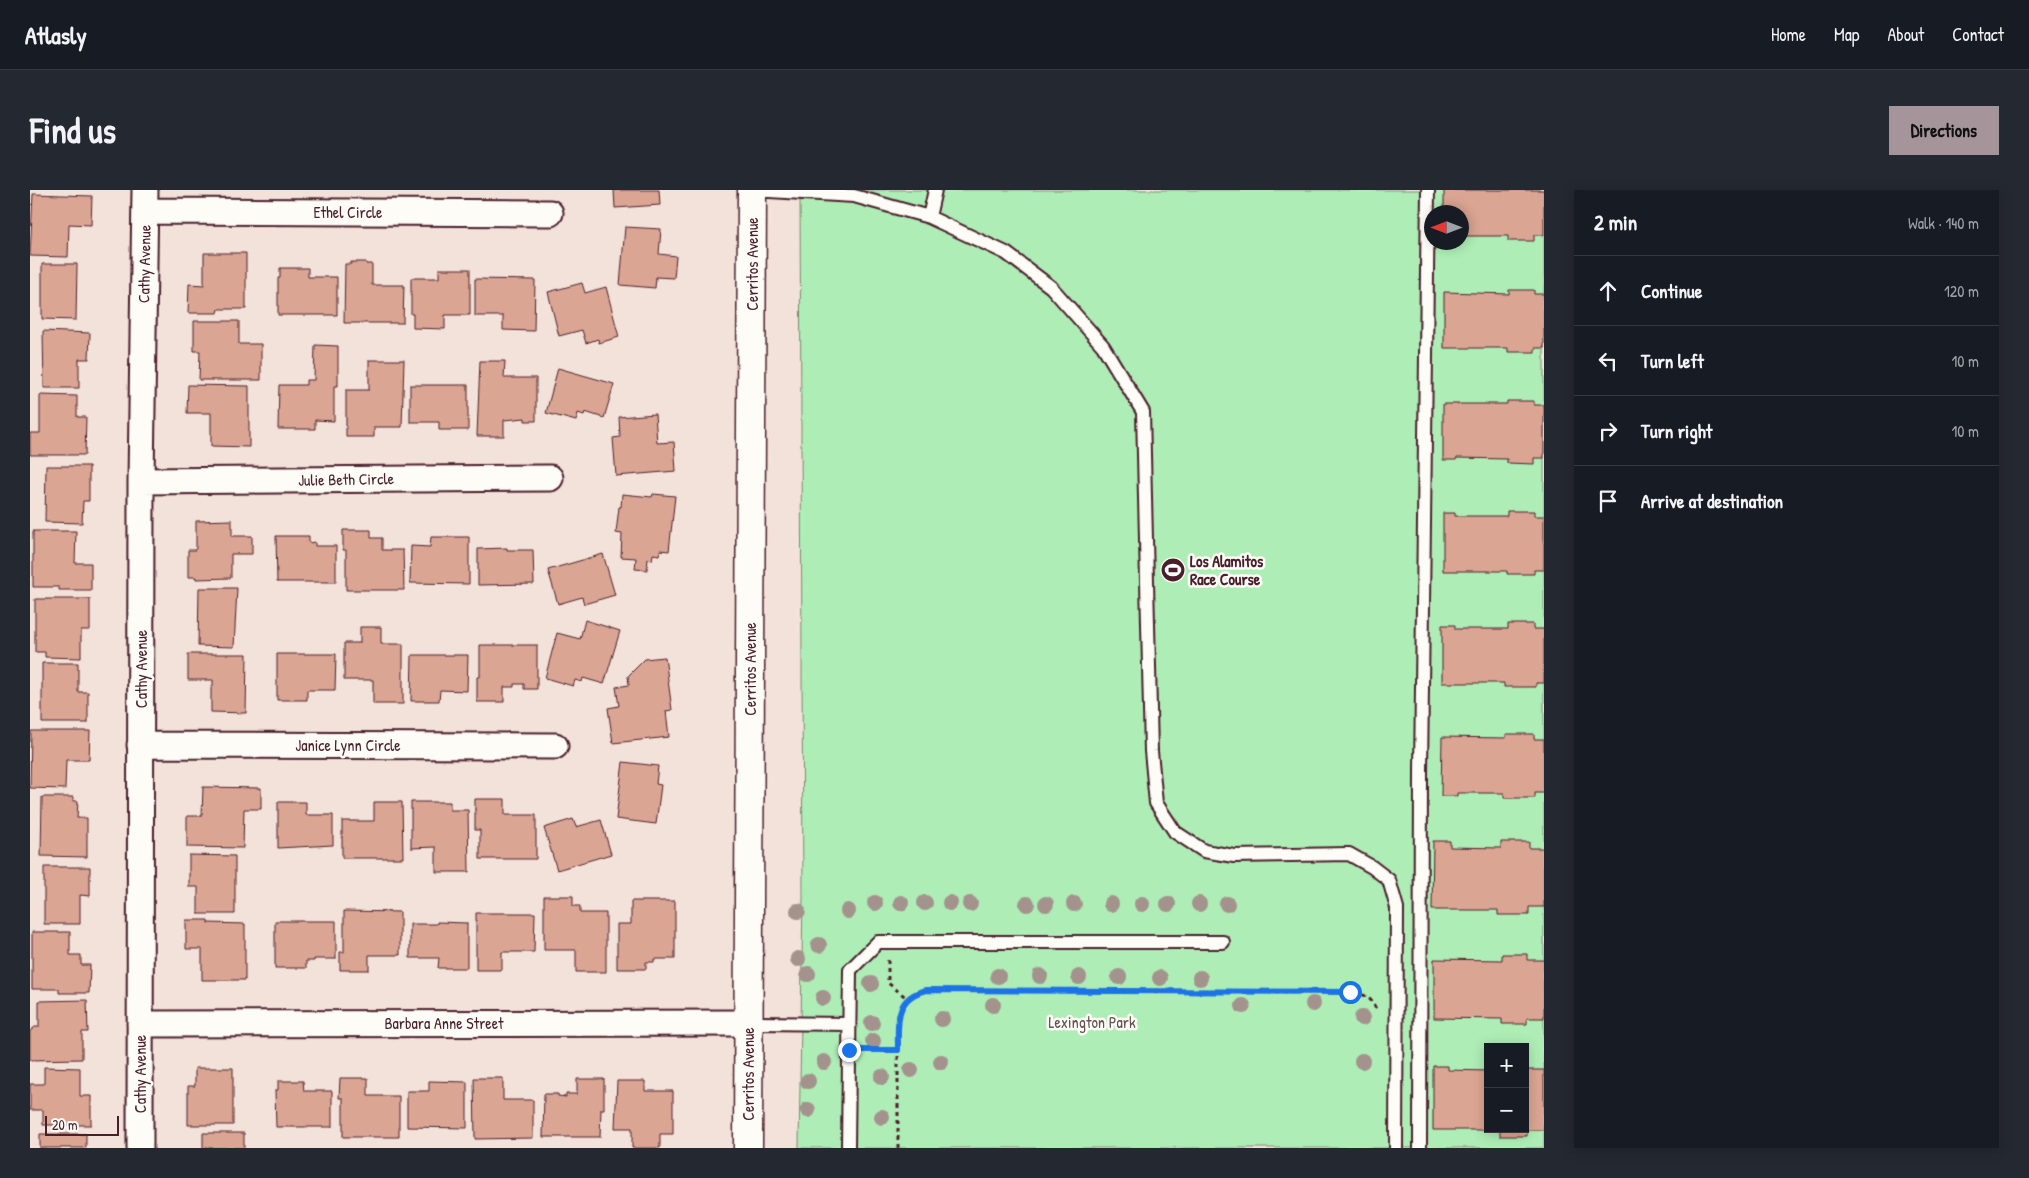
<!DOCTYPE html>
<meta charset="utf-8">
<style>
body{margin:0;font-family:"Patrick Hand",sans-serif;background:#242831;color:#f1f3f6}
.controls{position:absolute;right:15px;bottom:15px;display:grid;overflow:hidden;border-radius:0px;box-shadow:0 2px 12px #0003}
.controls button{width:45px;height:45px;display:grid;place-items:center;padding:0;border:0;border-bottom:1px solid #363941;background:#171b24;color:#f1f3f6;font:25px sans-serif}
.compass{position:absolute;left:1394px;top:15px;width:45px;height:45px;border-radius:50%;background:#171b24;box-shadow:0 2px 12px #0003;rotate:270deg}
.scale{position:absolute;left:15px;bottom:12px;width:74px;box-sizing:border-box;padding-left:5px;border:2px solid #4a1f2b;border-top:0;font-size:14px;line-height:18px;white-space:nowrap;color:#4a1f2b;-webkit-text-stroke:4px #fdfcf7;paint-order:stroke}
.stop{position:absolute;width:15px;height:15px;margin:-11px;border:4px solid #1a73e8;border-radius:50%;background:#fff}
.stop.end{background:#1a73e8;border-color:#fff;box-shadow:0 1px 5px #0008}
.list{margin:0;padding:0;list-style:none}
h2{display:flex;justify-content:space-between;align-items:center;height:65px;margin:0;padding:0 20px;font-size:21px}
h2 small{font-size:16px;font-weight:400;color:#9ea1a6}
.list li{display:grid;grid-template-columns:32px 1fr auto;gap:15px;align-items:center;box-sizing:border-box;height:70px;padding:0 20px;border-top:1px solid #363941}
.list b{display:block;font-size:19px;white-space:nowrap}
.list em{font-size:16px;font-style:normal;color:#9ea1a6}
.icon{flex:none;width:28px;height:28px;fill:none;stroke:currentColor;stroke-width:2;stroke-linecap:round;stroke-linejoin:round}
.map{position:relative;flex:none;width:1514px;height:958px;overflow:hidden;border-radius:0px}
header{display:flex;align-items:center;gap:30px;box-sizing:border-box;height:70px;padding:0 25px;background:#171b24;border-bottom:1px solid #363941}
header strong{font-size:24px}
nav{display:flex;gap:28px;margin-inline-start:auto;font-size:18px}
.intro{display:flex;align-items:center;justify-content:space-between;box-sizing:border-box;height:120px;padding:0 30px}
h1{margin:0;font-size:35px}
.button{padding:12px 22px;border-radius:0px;background:#a6949b;color:#111;font-size:18px;font-weight:700}
main{display:flex;gap:30px;padding:0 30px}
aside{flex:1;background:#171b24;border-radius:0px;box-shadow:0 2px 12px #0003}
.map>svg:first-child{display:block}
</style>
<header>
<strong>Atlasly</strong>
<nav><a>Home</a><a>Map</a><a>About</a><a>Contact</a></nav>
</header>
<div class="intro"><h1>Find us</h1><a class="button">Directions</a></div>
<main>
<div class="map">
<svg width="1514" height="958" viewBox="0 0 1514 958">
<rect width="100%" height="100%" fill="#f3e2d9"/>
<filter id="ink" filterUnits="userSpaceOnUse"><feTurbulence type="fractalNoise" baseFrequency=".02" numOctaves="2"/><feDisplacementMap in="SourceGraphic" scale="10" xChannelSelector="R" yChannelSelector="G"/><feConvolveMatrix kernelMatrix="1 2 1 2 8 2 1 2 1" color-interpolation-filters="sRGB"/></filter>
<g filter="url(#ink)">
<path fill="#aeeeb6" stroke="#7c8670" fill-rule="evenodd" d="M770,0H1514V958H769L773,707ZM1402,22H1432V52H1402ZM1458,857H1495V939H1458Z"/>
<path fill="#dba593" stroke="#4a1f2b" d="M584,0H629L630,15L585,18Z
M1414,0H1514V45H1504V51H1478V46H1432V22H1414Z
M3,4L62,6L61,35L39,34L38,67L0,66Z
M595,37L631,39L629,64L646,66L644,88L626,87L625,98L590,95Z
M174,63H216V119H189L188,123H158L159,94L174,95Z
M321,72H336V74H342V95H374L373,133H314L315,74H321Z
M12,74H47L46,130L12,129Z
M250,78H278V87H307V125H248V88H250Z
M409,79H440V125H415V139L383,138V124H381V88H409Z
M445,89L505,90L504,141L473,140V126H445Z
M552,93L555,103L576,97L589,147L569,153L568,149L556,153L552,140L529,146L518,102Z
M1479,100H1504V104H1514V158H1505V162H1478V158H1414V102L1479,104Z
M164,131H209V154H231V190H169L170,161H164Z
M13,141L60,143L59,169H49V198H14Z
M285,155L308,156V196H304V231L285,230V239H248L249,195H276V190H284Z
M339,170H374L372,237H344V247H316V200H339Z
M450,171H475L474,188H506V231H495V228L474,230V246H447Z
M528,178L584,194L574,228L555,222L554,225L548,223L546,231L516,223Z
M158,195L219,196V257L181,256V223H157Z
M380,195H438V240H409V232H380Z
M10,205L47,206V227H56L55,265H0V243H10Z
M1477,211H1504V215H1514V268H1504V274L1477,273V269L1427,268L1426,270H1413V214H1477Z
M625,224L627,253L644,252L646,281L586,286L583,248L590,247L589,227Z
M16,276H59V311H53L52,333L15,332Z
M592,304L622,307L623,304L645,306L639,361L630,360L629,365L623,364L622,370L618,369L617,380L605,379L606,368L591,367L592,344L586,343L589,317H591Z
M1477,321H1504V326H1514V380H1504V384H1477V381H1413V323H1425V326H1477Z
M202,330V346H222V364H201V388L166,389V387H158V360H165L166,358V331Z
M313,340H341V348H352V360H373L374,400H316V360H313Z
M3,341H46L45,373H61V400H29V397H3Z
M246,346H279V353L285,352V356H306V392H247Z
M401,347H439V394L380,393L381,356L400,357Z
M477,358V360H503L504,394L448,395V359Z
M573,364L585,405L554,414L552,407L528,414L518,380Z
M169,398H207L204,457L168,456Z
M5,409H60V440H51V468L15,467V462H5Z
M555,430L590,441L574,494L553,488L552,492L545,490L543,496L515,488L527,443L550,449Z
M1478,434H1503V439H1514V493H1506V497H1474V493H1412V435H1425V439H1478Z
M330,437H351V454H373V514H343V490H314V453H330Z
M450,455H507V499H494V494H484V497H474V512H447V487H450Z
M158,464H217L216,523L181,522V497H183V490H158Z
M247,464H306L305,500H277V510H247Z
M382,465H438L437,501L410,500L409,511H381Z
M635,467L642,520L636,521L639,547L583,553L578,518L589,516L586,497L599,495L598,486L615,469Z
M12,473H48V502H58V533H12Z
M1,541H60L59,570H36L35,599L0,598Z
M1476,544H1504V549H1514V603H1505V608H1474V603H1427V606H1411L1412,547L1476,548Z
M593,572L628,576L626,594L631,595L626,634L586,629Z
M173,597L231,598V619H214L213,658L157,657V626H172Z
M12,607H43V611H48L47,628H57V667L11,666Z
M445,609H475V625H506V669H450V640H445Z
M248,612H276V625H303V655L248,658Z
M344,612H372L373,668H312V631H344Z
M381,612H420V620H438L439,682H406V657L381,658Z
M543,629L546,637L571,630L581,664L527,680L514,638Z
M1403,651H1420V657L1471,658V652H1499V658H1514V717H1499V725H1468V720H1402Z
M159,665L205,666V724H168V697H159Z
M14,677H60V706L50,705V734H14Z
M514,706H543V716H550V723H576V782H546V760H514Z
M601,711H645V769H624V772H616V779H587V734H601Z
M314,721L370,722V765H339V780H310V762H314Z
M446,723H505L504,762H472V780H446Z
M156,730H178V733L215,734V790H172V759H156Z
M245,731H306V769H284V771H276V778H245Z
M407,732L437,733V778H408L409,768H380V734H407Z
M2,742H40V765H51V775H60L59,803H29V799H2Z
M1472,764H1497V770H1514V828H1497V834H1472V829L1404,828V769L1472,770Z
M57,810L58,842H52V869L0,870V841L5,837H9V811Z
M1495,875H1497V880H1514V940H1497V946H1470V940H1403V876H1418V880L1458,881V939H1495Z
M14,877L50,878V906H61V935H13V920H0V894H14Z
M165,878H203V935H158V896H165Z
M310,888H338V906H369V947H313V908H309Z
M444,888H473V910H503V948L445,949Z
M547,889H574V919H571L570,947H513L514,904H528V906L536,907V904H547Z
M248,891H273L274,901H302V937H246L245,900H248Z
M399,891L437,892V938L377,937V901H399Z
M587,891H615V901H643V944H630V958H602V938H585Z
M173,943H214V958H173Z
M10,944H56V958H10Z"/>
<g fill="none" stroke-linecap="round" stroke-linejoin="round">
<defs>
<path id="lane" d="M722,0L824,6L899,27L976,63L1021,97L1073,156L1113,222L1121,561L1126,613L1145,642L1174,661L1204,666L1319,664L1342,677L1359,690L1367,718L1366,958
M899,27L905,0
M718,833L819,834
M818,958L820,780L848,752H1193
M1390,958L1391,581L1398,0"/>
<path id="street" d="M115,21L520,23
M111,291L520,288
M110,555L525,556
M110,834L718,833
M110,958L111,291L115,0"/>
<path id="secondary" d="M718,958L722,0"/>
</defs>
<use href="#lane" stroke="#4a1f2b" stroke-width="16"/>
<use href="#street" stroke="#4a1f2b" stroke-width="29"/>
<use href="#secondary" stroke="#4a1f2b" stroke-width="31"/>
<path stroke="#4a1f2b" stroke-width="3" stroke-dasharray="4 4" stroke-linecap="butt" d="M858,770V793L878,809
M837,860H868
M868,958V829C873,813 880,804 896,800L1319,802C1333,803 1342,807 1346,820"/>
<use href="#lane" stroke="#fdfcf7" stroke-width="12"/>
<use href="#street" stroke="#fdfcf7" stroke-width="25"/>
<use href="#secondary" stroke="#fdfcf7" stroke-width="28"/>
</g>
<g fill="#a4938d">
<circle cx="845" cy="713" r="8"/>
<circle cx="871" cy="713" r="8"/>
<circle cx="895" cy="713" r="8"/>
<circle cx="920" cy="713" r="8"/>
<circle cx="940" cy="714" r="8"/>
<circle cx="997" cy="714" r="8"/>
<circle cx="1016" cy="714" r="8"/>
<circle cx="1044" cy="714" r="8"/>
<circle cx="1081" cy="714" r="8"/>
<circle cx="1112" cy="714" r="8"/>
<circle cx="1138" cy="714" r="8"/>
<circle cx="1169" cy="714" r="8"/>
<circle cx="1197" cy="714" r="8"/>
<circle cx="768" cy="721" r="8"/>
<circle cx="818" cy="721" r="8"/>
<circle cx="789" cy="755" r="8"/>
<circle cx="768" cy="769" r="8"/>
<circle cx="778" cy="784" r="8"/>
<circle cx="968" cy="786" r="8"/>
<circle cx="1010" cy="786" r="8"/>
<circle cx="1049" cy="787" r="8"/>
<circle cx="1089" cy="787" r="8"/>
<circle cx="1130" cy="788" r="8"/>
<circle cx="1170" cy="788" r="8"/>
<circle cx="841" cy="794" r="8"/>
<circle cx="793" cy="808" r="8"/>
<circle cx="1283" cy="814" r="8"/>
<circle cx="963" cy="815" r="8"/>
<circle cx="1213" cy="816" r="8"/>
<circle cx="1332" cy="828" r="8"/>
<circle cx="912" cy="829" r="8"/>
<circle cx="842" cy="833" r="8"/>
<circle cx="843" cy="851" r="8"/>
<circle cx="1332" cy="871" r="8"/>
<circle cx="794" cy="872" r="8"/>
<circle cx="911" cy="872" r="8"/>
<circle cx="881" cy="880" r="8"/>
<circle cx="852" cy="887" r="8"/>
<circle cx="778" cy="891" r="8"/>
<circle cx="778" cy="920" r="8"/>
<circle cx="852" cy="927" r="8"/>
</g>
</g>
<g fill="none" stroke-linecap="round" stroke-linejoin="round" filter="url(#ink)">
<path stroke="#1a73e8" stroke-width="6" d="M819,860H868C868,832 864,808 896,800L1320,802"/>
</g>
<defs>
<symbol id="stadium-disc" viewBox="-11 -11 22 22"><circle r="9.5" fill="#4a1f2b" stroke="#fdfcf7"/><path d="M0-5a6.5 5 0 1 0 0 10a6.5 5 0 1 0 0-10ZM-3.5-1.8h7v3.6h-7Z" fill="#fff"/></symbol>
</defs>
<g fill-rule="evenodd">
<use href="#stadium-disc" x="1129" y="366" width="28" height="28"/>
</g>
<g text-anchor="middle" stroke-width="5" stroke-linejoin="round" paint-order="stroke">
<g font-size="16" fill="#4a1f2b" stroke="#fdfcf7">
<text x="318" y="28">Ethel Circle</text>
<text transform="translate(114 74) rotate(-89)" y="6">Cathy Avenue</text>
<text transform="translate(722 74) rotate(-90)" y="6">Cerritos Avenue</text>
<text transform="translate(316 289) rotate(-1)" y="6">Julie Beth Circle</text>
<text transform="translate(111 479) rotate(-90)" y="6">Cathy Avenue</text>
<text transform="translate(720 479) rotate(-90)" y="6">Cerritos Avenue</text>
<text x="318" y="561">Janice Lynn Circle</text>
<text x="414" y="839">Barbara Anne Street</text>
<text transform="translate(110 884) rotate(-90)" y="6">Cathy Avenue</text>
<text transform="translate(718 884) rotate(-90)" y="6">Cerritos Avenue</text>
</g>
<g font-size="16" font-weight="bold" fill="#4a1f2b" stroke="#fdfcf7" text-anchor="start">
<text x="1160" y="377">Los Alamitos<tspan x="1160" dy="18">Race Course</tspan></text>
</g>
<g font-size="16" fill="#63534e" stroke="#fdfcf7">
<text x="1062" y="838">Lexington Park</text>
</g>
</g>
</svg>
<div class="controls">
<button>+</button>
<button>−</button>
</div>
<svg class="compass" viewBox="-18 -18 36 36"><path d="M0-13l5 13h-10z" fill="#e53935"/><path d="M0 13l5-13h-10z" fill="#9ea1a6"/></svg>
<div class="scale">20 m</div>
<div class="stop" style="left:1320px;top:802px"></div>
<div class="stop end" style="left:819px;top:860px"></div>
</div>
<aside>
<h2>2 min<small>Walk · 140 m</small></h2>
<ul class="list">
<li><svg class="icon" aria-label="ahead" viewBox="0 0 24 24"><path d="M12 20V5M6 11l6-6 6 6"/></svg><div><b>Continue</b></div><em>120 m</em></li>
<li><svg class="icon" aria-label="left" viewBox="0 0 24 24"><path d="M17 20v-9H6M10 6l-5 5 5 5"/></svg><div><b>Turn left</b></div><em>10 m</em></li>
<li><svg class="icon" aria-label="right" viewBox="0 0 24 24"><path d="M7 20v-9h11M14 6l5 5-5 5"/></svg><div><b>Turn right</b></div><em>10 m</em></li>
<li><svg class="icon" aria-label="arrive" viewBox="0 0 24 24"><path d="M6 21V4h12l-3 4 3 4H6"/></svg><div><b>Arrive at destination</b></div></li>
</ul>
</aside>
</main>
